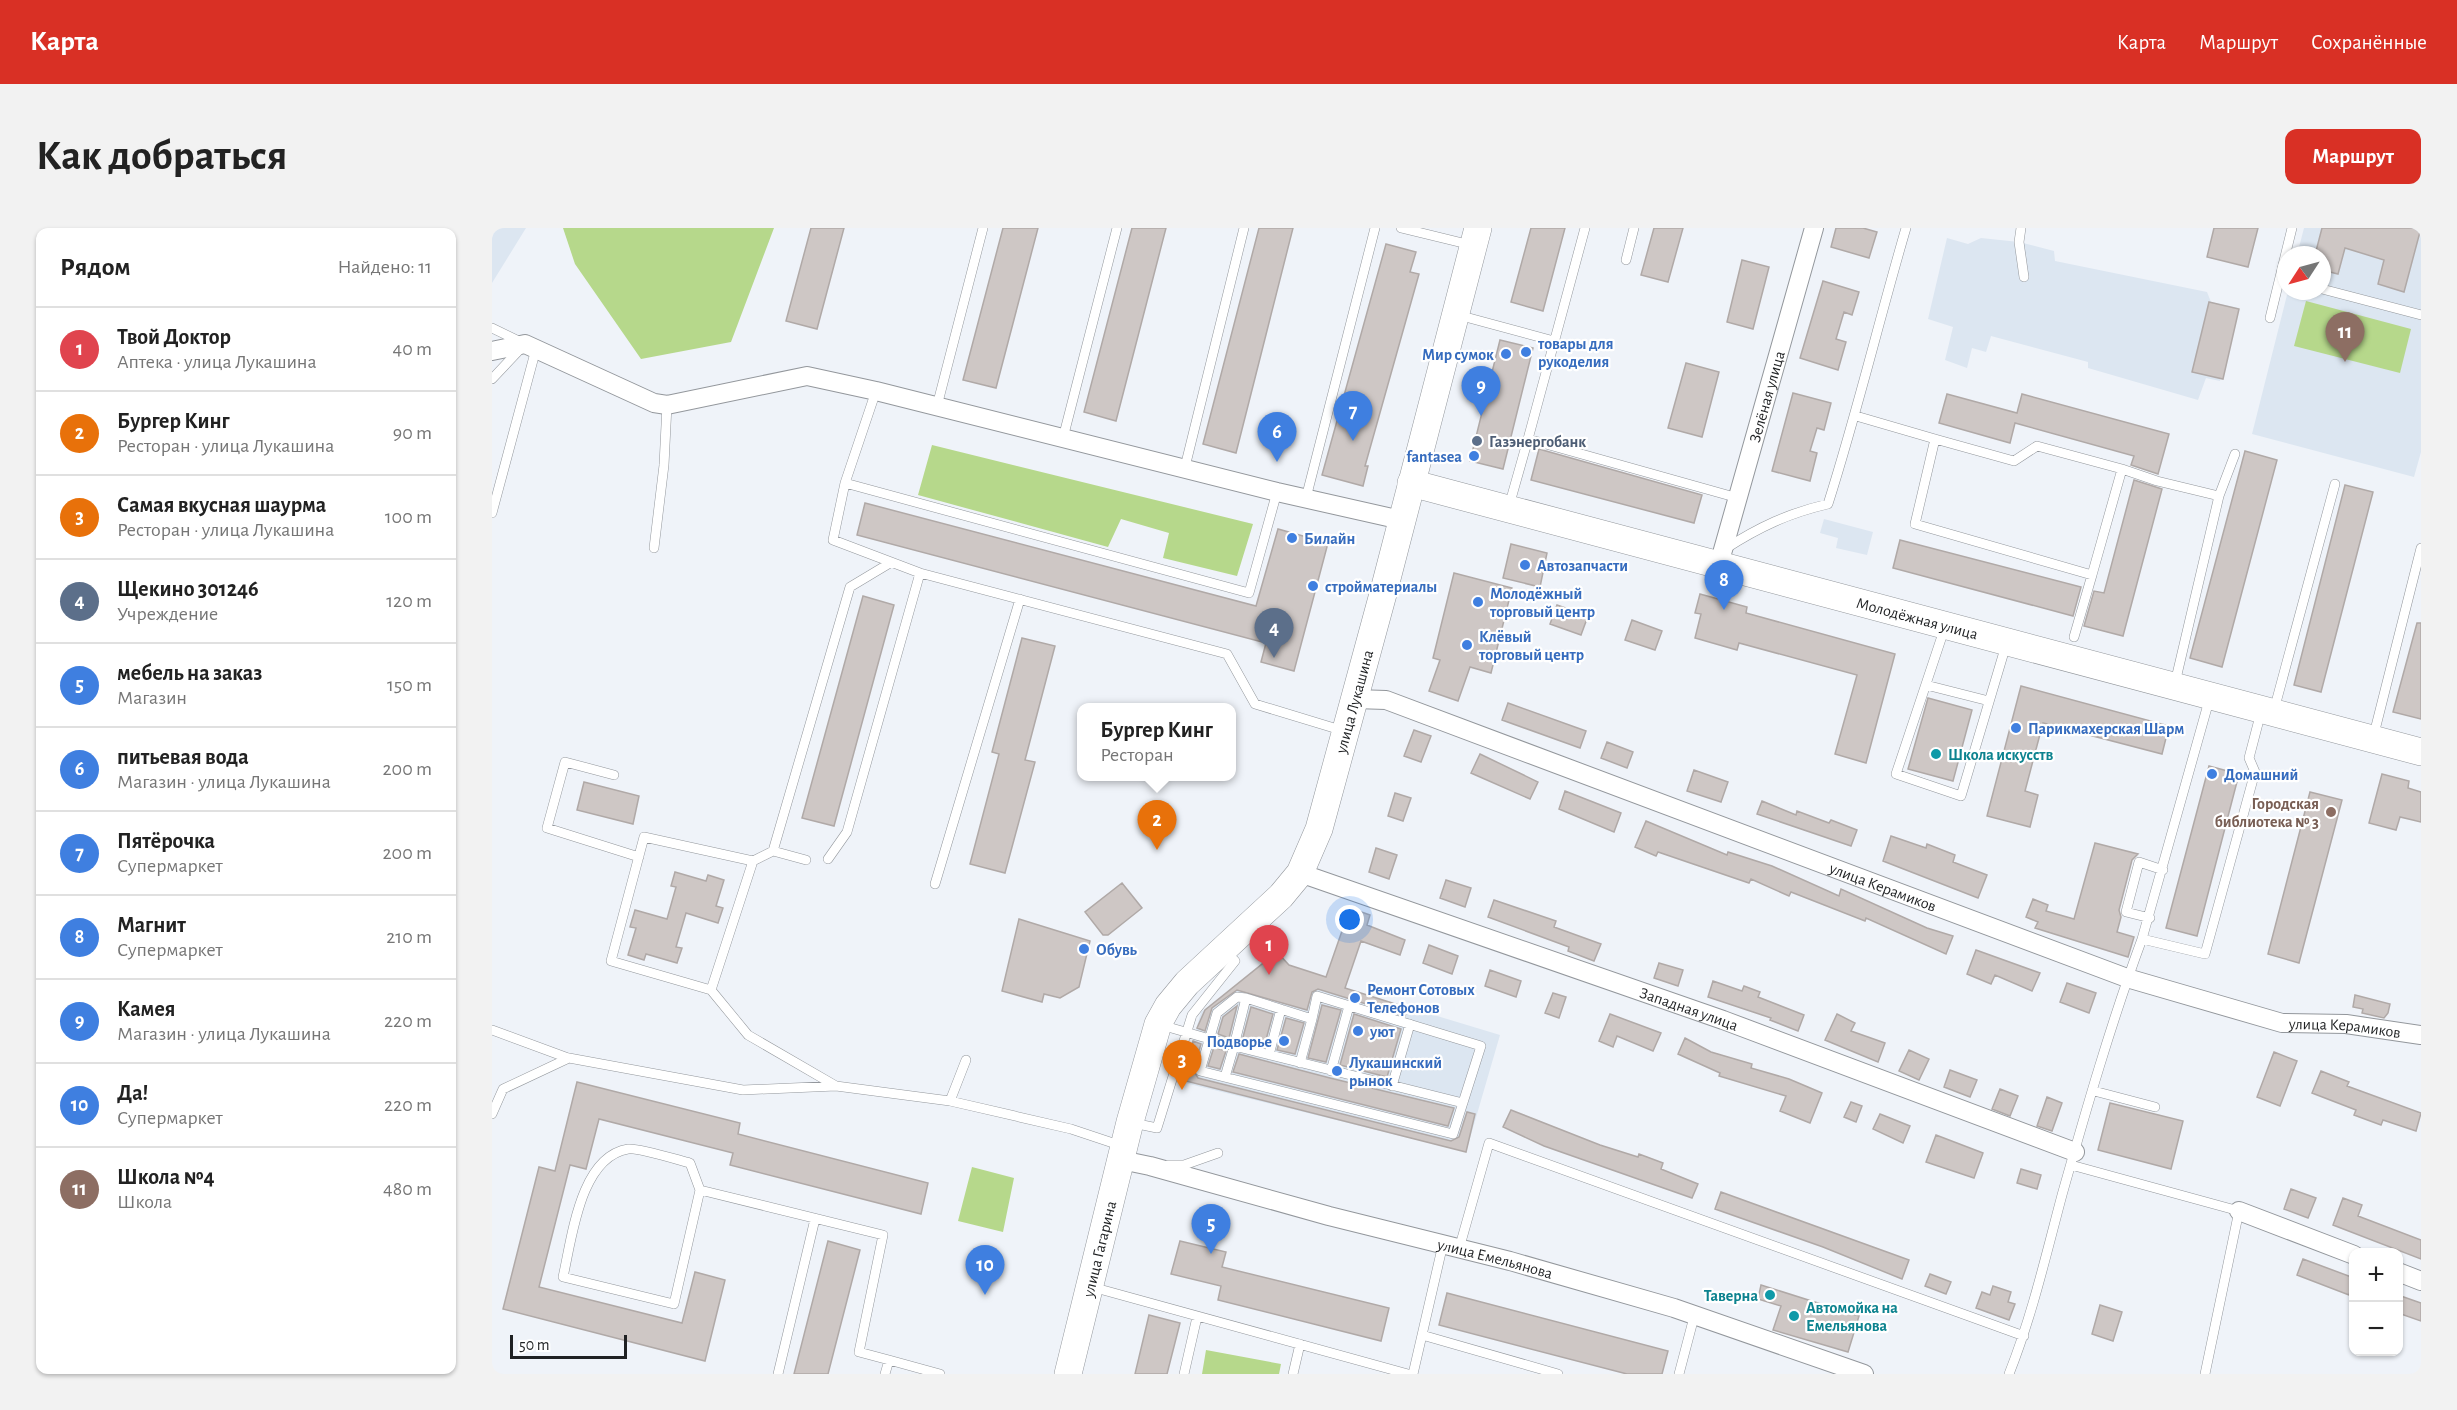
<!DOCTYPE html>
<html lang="ru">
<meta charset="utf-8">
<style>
body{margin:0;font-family:"Alegreya Sans",sans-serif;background:#f2f2f2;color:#222}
.controls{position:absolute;right:18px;bottom:18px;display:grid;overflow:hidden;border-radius:12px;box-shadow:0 2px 4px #0004}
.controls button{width:54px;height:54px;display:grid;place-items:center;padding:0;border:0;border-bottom:2px solid #e0e0e0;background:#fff;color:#222;font:30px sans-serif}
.compass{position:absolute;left:1785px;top:18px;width:54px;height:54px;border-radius:50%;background:#fff;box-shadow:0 2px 4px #0004;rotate:234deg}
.scale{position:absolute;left:18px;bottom:15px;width:117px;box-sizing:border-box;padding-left:6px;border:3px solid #1f2123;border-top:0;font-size:16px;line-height:21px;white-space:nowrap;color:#1f2123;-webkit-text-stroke:4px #fff;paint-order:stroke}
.you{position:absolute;left:858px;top:692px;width:21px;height:21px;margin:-15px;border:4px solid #fff;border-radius:50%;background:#1a73e8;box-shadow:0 0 0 9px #1a73e833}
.badge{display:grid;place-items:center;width:39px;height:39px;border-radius:50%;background:#d93025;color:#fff;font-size:20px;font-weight:700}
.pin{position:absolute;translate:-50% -50px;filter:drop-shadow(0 2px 3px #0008)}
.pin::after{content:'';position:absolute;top:32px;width:21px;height:18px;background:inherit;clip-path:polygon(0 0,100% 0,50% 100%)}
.popup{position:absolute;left:585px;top:475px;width:159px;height:78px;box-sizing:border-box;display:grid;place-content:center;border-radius:12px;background:#fff;filter:drop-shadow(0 2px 4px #0005);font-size:20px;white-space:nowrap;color:#767676}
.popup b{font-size:22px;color:#222}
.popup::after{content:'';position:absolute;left:50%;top:100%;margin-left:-12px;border:12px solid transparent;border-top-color:#fff}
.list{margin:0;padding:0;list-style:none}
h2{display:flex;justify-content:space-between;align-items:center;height:78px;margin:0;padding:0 24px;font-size:26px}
h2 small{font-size:20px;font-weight:400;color:#767676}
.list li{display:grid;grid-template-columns:39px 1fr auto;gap:18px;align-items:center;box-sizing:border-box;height:84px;padding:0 24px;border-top:2px solid #e0e0e0}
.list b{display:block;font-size:22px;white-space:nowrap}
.list p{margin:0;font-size:20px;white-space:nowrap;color:#767676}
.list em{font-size:20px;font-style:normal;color:#767676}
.map{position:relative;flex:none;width:1929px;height:1146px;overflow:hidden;border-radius:12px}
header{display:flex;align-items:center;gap:36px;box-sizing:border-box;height:84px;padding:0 30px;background:#d93025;color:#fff}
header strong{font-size:28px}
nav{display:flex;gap:33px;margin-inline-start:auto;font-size:21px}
.intro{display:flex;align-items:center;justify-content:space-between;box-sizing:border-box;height:144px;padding:0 36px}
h1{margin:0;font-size:42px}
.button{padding:15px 27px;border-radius:12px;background:#d93025;color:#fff;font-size:21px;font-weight:700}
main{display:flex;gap:36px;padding:0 36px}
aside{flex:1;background:#fff;border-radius:12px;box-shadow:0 2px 4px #0004}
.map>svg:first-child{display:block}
</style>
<header>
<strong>Карта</strong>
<nav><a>Карта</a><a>Маршрут</a><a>Сохранённые</a></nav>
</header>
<div class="intro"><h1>Как добраться</h1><a class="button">Маршрут</a></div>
<main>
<aside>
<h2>Рядом<small>Найдено: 11</small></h2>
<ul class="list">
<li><span class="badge" style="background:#e0444e">1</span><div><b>Твой Доктор</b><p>Аптека · улица Лукашина</p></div><em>40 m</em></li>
<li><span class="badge" style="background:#e8710a">2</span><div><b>Бургер Кинг</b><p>Ресторан · улица Лукашина</p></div><em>90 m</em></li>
<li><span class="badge" style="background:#e8710a">3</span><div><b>Самая вкусная шаурма</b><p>Ресторан · улица Лукашина</p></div><em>100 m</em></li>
<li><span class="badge" style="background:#5c6f8a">4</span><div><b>Щекино 301246</b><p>Учреждение</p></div><em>120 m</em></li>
<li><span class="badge" style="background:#3f7fe0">5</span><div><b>мебель на заказ</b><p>Магазин</p></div><em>150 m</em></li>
<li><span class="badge" style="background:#3f7fe0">6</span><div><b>питьевая вода</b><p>Магазин · улица Лукашина</p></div><em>200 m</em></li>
<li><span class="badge" style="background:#3f7fe0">7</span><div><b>Пятёрочка</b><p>Супермаркет</p></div><em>200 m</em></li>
<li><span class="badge" style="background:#3f7fe0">8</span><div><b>Магнит</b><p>Супермаркет</p></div><em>210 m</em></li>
<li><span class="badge" style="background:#3f7fe0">9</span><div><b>Камея</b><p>Магазин · улица Лукашина</p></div><em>220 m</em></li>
<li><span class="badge" style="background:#3f7fe0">10</span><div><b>Да!</b><p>Супермаркет</p></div><em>220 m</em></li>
<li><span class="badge" style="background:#8d6e63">11</span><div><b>Школа №4</b><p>Школа</p></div><em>480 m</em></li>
</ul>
</aside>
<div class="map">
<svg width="1929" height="1146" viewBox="0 0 1929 1146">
<rect width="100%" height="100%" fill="#eff3f9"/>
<path fill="#dce6f1" d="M0,0H34L0,55Z
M1812,0H1929V224L1922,249L1760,206L1796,63H1830V27H1805Z
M1455,10L1476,16L1489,10L1527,14L1562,23L1563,33L1715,64L1719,74L1747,80L1728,153L1714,150L1706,172L1596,140V134L1499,108L1494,124L1480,120L1475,140L1453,132L1461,99L1436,91Z
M1332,291L1381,304L1375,327L1344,320L1346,310L1328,305Z
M823,751L1008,807L974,924L689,854L709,784L752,752Z"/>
<path fill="#b6d88b" d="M71,0H282L239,114L149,131L83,36Z
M1814,73L1919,101L1908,145L1802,118Z
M440,217L761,296L745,348L671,330L677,305L629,291L616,319L426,267Z
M480,939L522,950L511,1004L466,993Z
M714,1122L789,1136L787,1146H710Z"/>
<path fill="#cec7c5" stroke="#b0a9a7" stroke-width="1.5" d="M319,0H352L325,101L294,93Z
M511,0H546L504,160L471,152Z
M640,0H674L624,193L592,184Z
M767,0H801L744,225L711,216Z
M1039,0H1073L1051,83L1019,74Z
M1162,0H1191L1176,54L1149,47Z
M1344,0H1371L1385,4L1377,30L1339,19Z
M1722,0H1766L1756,39L1715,29Z
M1830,0H1929L1912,64L1886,56L1892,32L1853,20L1846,46L1830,42V27H1823Z
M894,16L924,24L918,44L927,46L873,238H876L871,258L830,247Z
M1250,32L1277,39L1261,101L1235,94Z
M1331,53L1367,64L1360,87L1352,84L1344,111L1354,114L1346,142L1308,130Z
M1717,74L1747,81L1731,151L1700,144Z
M1008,112L1041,120L1011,241L978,233Z
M1194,135L1227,144L1210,209L1176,200Z
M1301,165L1339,175L1332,202L1325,200L1318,223L1325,225L1318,253L1280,243Z
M1455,166L1525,185L1530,166L1677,206L1666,246L1639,237L1642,228L1523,195L1518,215L1447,195Z
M1047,221L1210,267L1202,295L1039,252Z
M1753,223L1785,232L1730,439L1698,430Z
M1642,252L1670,261L1631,408L1592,398L1602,363L1612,365Z
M1853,257L1881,264L1829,464L1802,457Z
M373,275L764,378L786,301L836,315L802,443L769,434L774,415L365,307Z
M1408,312L1589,359L1581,388L1401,340Z
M1019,316L1055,325L1048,359L1011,350Z
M962,345L1020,360L999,445L978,439L966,473L937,463L948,432L941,430Z
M1208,366L1255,379L1254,385L1403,426L1374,535L1343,526L1365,447L1247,415L1245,422L1203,410L1209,386L1203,385Z
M371,368L402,377L342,598L310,590Z
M1065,377L1096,388L1089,407L1058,396Z
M1140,392L1170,403L1163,422L1133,412Z
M1925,395H1929V491L1901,484Z
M530,410L563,418L533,532L543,534L513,645L478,636L507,526L500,524Z
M1529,458L1677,498L1670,526L1551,495L1533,563L1546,567L1538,599L1495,588Z
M1436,470L1480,482L1461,553L1416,541Z
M1016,475L1094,503L1088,520L1010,492Z
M922,502L939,508L929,534L912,528Z
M1115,514L1141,524L1135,540L1109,530Z
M988,526L1046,554L1038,571L979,545Z
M1717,538L1747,546L1705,708L1674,700Z
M1202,542L1236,554L1229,574L1195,563Z
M1890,546L1917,553L1916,560L1929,564V594L1908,589L1904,602L1877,595Z
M92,554L147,568L141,596L85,582Z
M1073,563L1129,585L1122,604L1067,581Z
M1818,564L1850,572L1807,735L1776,726Z
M903,565L919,570L911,593L896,588Z
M1270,573L1304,587L1305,583L1337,595L1339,592L1365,602L1359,618L1265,586Z
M1154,593L1235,627L1236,624L1280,638L1347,668L1349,661L1435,700L1461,708L1454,726L1374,690L1373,693L1299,664L1297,668L1259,651L1257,655L1166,624L1164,628L1143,619Z
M1399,608L1434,620L1435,616L1463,627L1461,634L1495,647L1486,670L1391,633Z
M1603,615L1646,626L1640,632L1627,682L1629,689L1625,704L1642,709L1636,729L1543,700L1546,694L1534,689L1541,671L1556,677L1554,683L1582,691Z
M884,620L905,627L897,651L877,644Z
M183,644L214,653L216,647L232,652L224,678L231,680L226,695L194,685L184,719L190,720L185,735L154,726L152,732L136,727L144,700L138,699L143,682L175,691L184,659L179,658Z
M954,652L979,660L973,679L948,670Z
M630,655L650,680L616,707H611L593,684Z
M1002,672L1064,693L1062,699L1109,716L1102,733L1076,723L1077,719L996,689Z
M858,680L878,687L875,697L913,712L908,727L869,713L853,760L916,780L913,788L826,761L820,764L815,782L745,762L720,780L713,803L705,800L713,782L785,724L797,737L834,749Z
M527,691L598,713L587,759L568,770L552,766L550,774L510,763Z
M937,717L966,728L960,746L931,735Z
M1484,722L1548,745L1540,763L1503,747L1499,756L1475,746Z
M1167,735L1191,742L1186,758L1162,750Z
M998,742L1029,753L1024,769L993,758Z
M1221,753L1250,763L1252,758L1268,764L1266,769L1312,787L1306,803L1278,792L1279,790L1216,769Z
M1575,755L1604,765L1597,785L1568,774Z
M1061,765L1074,769L1067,790L1053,785Z
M1863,767L1898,776L1896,785L1892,790L1870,785L1871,781L1861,779Z
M830,777L849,782L834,834L816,830Z
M745,778L737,810L726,806L731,789Z
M759,779L781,786L772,819L750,813Z
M862,786L909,801L895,849L848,837Z
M1118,786L1169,805L1161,823L1125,808L1121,819L1107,813Z
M1345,786L1363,795L1359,803L1393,815L1386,834L1333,812Z
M794,790L812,795L803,826L785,822Z
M1193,810L1219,824L1260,836L1259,840L1297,851L1330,865L1318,895L1288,883L1294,868L1227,848L1228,845L1186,826Z
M701,813L709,816L701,842L706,850L959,913L967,909L975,884L983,886L974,924L690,852Z
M722,819L734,823L728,841L716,838Z
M1417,822L1437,831L1427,852L1407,843Z
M1782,824L1805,833L1788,878L1765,869Z
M747,826L838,850L962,880L956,898L741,844Z
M1458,842L1485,852L1478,869L1452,859Z
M1829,843L1857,854L1855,858L1929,885L1924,903L1891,892L1889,897L1862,887L1864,882L1820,865Z
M85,854L248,895L246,906L436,955L429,986L238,937L241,925L107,891L94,941L78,937L47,1059L190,1095L203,1044L233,1052L213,1133L11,1081L47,939L63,943Z
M1508,861L1526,868L1518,888L1500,881Z
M1555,869L1570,875L1560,903L1545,898Z
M1359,874L1370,878L1364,894L1352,889Z
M1618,875L1691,893L1679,941L1606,922Z
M1019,882L1108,917L1146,929L1147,926L1171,935L1169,941L1206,956L1200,970L1052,918L1011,899Z
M1388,886L1418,898L1411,915L1381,901Z
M1444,907L1491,925L1482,950L1434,934Z
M1529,941L1549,947L1545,961L1525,955Z
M1799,961L1824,970L1816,990L1792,981Z
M1229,964L1417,1032L1410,1051L1331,1019L1223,981Z
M1851,970L1870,977L1866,988L1929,1012V1031L1841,997Z
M336,1013L368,1022L336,1146H302Z
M688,1013L734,1024L730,1039L897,1080L889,1113L726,1072L729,1058L679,1046Z
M1811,1031L1862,1050L1857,1067L1805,1047Z
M1438,1046L1459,1054L1454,1066L1433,1058Z
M1269,1057L1367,1088L1356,1124L1281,1102L1289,1078L1266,1071Z
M1501,1058L1519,1064L1516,1074L1523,1076L1517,1092L1484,1080L1490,1064L1498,1067Z
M955,1065L1176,1123L1170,1146H1135L947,1097Z
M1906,1067L1929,1075V1093L1906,1085Z
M1608,1077L1630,1084L1621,1113L1600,1106Z
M657,1087L688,1095L675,1146H643Z"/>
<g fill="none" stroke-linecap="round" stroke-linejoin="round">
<defs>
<path id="lane" d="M909,0L979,17
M1093,0L1036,211L1246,270
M1529,0L1527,14L1532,49
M1134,32L1142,0
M1830,61L1929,87
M966,87L1062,113
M1778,90L1800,0
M0,100L33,116L0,151
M384,163L353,255L341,312L428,345L735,426L763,476L852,503
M445,178L491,0
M1364,188L1443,211
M571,210L625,0
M1443,211L1522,233L1545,218L1630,241L1600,347L1423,296Z
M693,239L752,0
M1630,241L1665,253L1727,268
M353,255L757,365L785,264
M814,270L883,0
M1017,278L1036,211
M0,285L44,121
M162,320L172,237L175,177
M1233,321C1267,299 1297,285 1336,276C1365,185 1387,92 1414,0
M1453,399L1404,546L1469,568L1514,417
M1582,409L1600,347
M1683,455L1727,268L1743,226
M1434,457L1497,473
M1718,469L1650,711L1713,726L1763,544L1757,530L1769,484
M1782,482L1843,256
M1881,510L1929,320
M122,547L73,534L55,600L147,629
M336,631L355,604L428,345
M314,632L281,623L358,359L398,335
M261,633L281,623
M443,656L528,371
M1658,690L1634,684L1647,634L1671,642
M219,762L261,633L152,609L119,733L219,762L256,807L344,858
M669,797L742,818L754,770L820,791L825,768L989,818L961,906L708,843L725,785L745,769L754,770
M0,802L76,830
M777,827L789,781
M808,835L820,791
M839,843L857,778
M733,849L742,818L971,875
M900,858L918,796
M1602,863L1663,879
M458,873L474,832
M0,886L11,861L77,830L251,862L344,858L458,873L579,901L630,918
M641,895L665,900L700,787L743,733L733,723
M676,937H692L726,925
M1579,937L1747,983L1713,1146
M208,962L182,1076L71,1049C80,1010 88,929 136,921C145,919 186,932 198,935L208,962L391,1007L367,1124L397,1132
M967,1021L997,915L1532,1108
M600,1059L916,1146
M930,1107L1066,1146
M286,1146L323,991
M393,1146L397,1132L448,1146
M692,1146L705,1089
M801,1146L808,1116
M921,1146L951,1016
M1187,1146L1202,1089
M1517,1146C1540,1088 1554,1027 1570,967C1594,882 1619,795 1650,711"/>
<g id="street">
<path d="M0,123L33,116L162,175L175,177L315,148L384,163L785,264L909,292"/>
<path id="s1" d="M1227,336L1322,0"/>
<path id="s2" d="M863,471L894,472L1635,750L1790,795L1854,796L1929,807"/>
<path id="s3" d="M808,645L1231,792L1583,924"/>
<path id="s4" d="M629,932L658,938L837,988L1018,1033L1182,1080L1372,1146"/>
<path d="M1747,983L1862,1027"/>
<path d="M1906,1044L1929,1053"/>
</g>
<g id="secondary">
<path id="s5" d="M919,255L1929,524"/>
<path id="s6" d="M576,1146L638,894L666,796L676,778L695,755L789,668L808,645L827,601L891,366L986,0"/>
</g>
</defs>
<use href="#lane" stroke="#93979c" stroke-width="10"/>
<use href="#street" stroke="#93979c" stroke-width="20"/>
<use href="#secondary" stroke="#93979c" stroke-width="28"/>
<use href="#lane" stroke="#fff" stroke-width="9"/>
<use href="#street" stroke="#fff" stroke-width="18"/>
<use href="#secondary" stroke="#fff" stroke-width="27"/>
</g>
<g fill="#3f7fe0" stroke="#fff" stroke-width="2">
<circle cx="1034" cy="124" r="6"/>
<circle cx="1014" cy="126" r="6"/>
<circle cx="982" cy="228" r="6"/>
<circle cx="800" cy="310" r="6"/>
<circle cx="1033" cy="337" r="6"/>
<circle cx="821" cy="358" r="6"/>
<circle cx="986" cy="374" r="6"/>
<circle cx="975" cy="417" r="6"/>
<circle cx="1524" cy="500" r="6"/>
<circle cx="1720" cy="546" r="6"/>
<circle cx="592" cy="721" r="6"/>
<circle cx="863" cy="770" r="6"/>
<circle cx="866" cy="803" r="6"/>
<circle cx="792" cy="813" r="6"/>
<circle cx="845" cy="843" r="6"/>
</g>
<circle fill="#5c6f8a" stroke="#fff" stroke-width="2" cx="985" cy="213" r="6"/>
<g fill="#0f9aa8" stroke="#fff" stroke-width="2">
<circle cx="1444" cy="526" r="6"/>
<circle cx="1278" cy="1067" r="6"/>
<circle cx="1302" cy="1088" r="6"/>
</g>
<circle fill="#8d6e63" stroke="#fff" stroke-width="2" cx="1839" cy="584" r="6"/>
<g text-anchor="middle" stroke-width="4.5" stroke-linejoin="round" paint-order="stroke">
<g font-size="16" font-weight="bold" fill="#366cbe" stroke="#fff" text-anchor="start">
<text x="1046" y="121">товары для<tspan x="1046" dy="18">рукоделия</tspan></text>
<text x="1002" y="132" text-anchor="end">Мир сумок</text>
<text x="970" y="234" text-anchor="end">fantasea</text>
<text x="812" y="316">Билайн</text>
<text x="1045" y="343">Автозапчасти</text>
<text x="833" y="364">стройматериалы</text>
<text x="998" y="371">Молодёжный<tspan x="998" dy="18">торговый центр</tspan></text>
<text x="987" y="414">Клёвый<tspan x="987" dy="18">торговый центр</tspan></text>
<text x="1536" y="506">Парикмахерская Шарм</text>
<text x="1732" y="552">Домашний</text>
<text x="604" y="727">Обувь</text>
<text x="875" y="767">Ремонт Сотовых<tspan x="875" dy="18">Телефонов</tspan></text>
<text x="878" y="809">уют</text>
<text x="780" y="819" text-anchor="end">Подворье</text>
<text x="857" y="840">Лукашинский<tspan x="857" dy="18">рынок</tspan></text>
</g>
<g font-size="16" fill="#1f2123" stroke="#fff">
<text dy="6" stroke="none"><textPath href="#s1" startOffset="174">Зелёная улица</textPath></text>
<text dy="6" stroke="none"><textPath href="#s5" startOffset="524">Молодёжная улица</textPath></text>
<text dy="6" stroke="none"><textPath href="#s6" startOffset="750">улица Лукашина</textPath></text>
<text dy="6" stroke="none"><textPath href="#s2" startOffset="562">улица Керамиков</textPath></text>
<text dy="6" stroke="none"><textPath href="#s3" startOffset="412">Западная улица</textPath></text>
<text dy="6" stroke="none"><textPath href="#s2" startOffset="1047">улица Керамиков</textPath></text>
<text dy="6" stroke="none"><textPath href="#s6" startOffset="129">улица Гагарина</textPath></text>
<text dy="6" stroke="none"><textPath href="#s4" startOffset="387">улица Емельянова</textPath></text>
</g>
<g font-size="16" font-weight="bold" fill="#4e5e75" stroke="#fff" text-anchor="start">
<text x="997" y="219">Газэнергобанк</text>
</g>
<g font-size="16" font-weight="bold" fill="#0d838f" stroke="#fff" text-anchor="start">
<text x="1456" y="532">Школа искусств</text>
<text x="1266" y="1073" text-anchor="end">Таверна</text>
<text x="1314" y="1085">Автомойка на<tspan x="1314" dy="18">Емельянова</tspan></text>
</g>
<g font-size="16" font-weight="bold" fill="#785e54" stroke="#fff" text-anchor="end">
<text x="1827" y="581">Городская<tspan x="1827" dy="18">библиотека № 3</tspan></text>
</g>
</g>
</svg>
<div class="controls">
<button>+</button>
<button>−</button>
</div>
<svg class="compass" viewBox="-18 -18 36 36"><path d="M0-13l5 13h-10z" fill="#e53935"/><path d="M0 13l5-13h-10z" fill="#767676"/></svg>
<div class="scale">50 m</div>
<div class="you"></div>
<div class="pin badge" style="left:777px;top:747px;background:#e0444e">1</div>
<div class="pin badge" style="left:665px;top:622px;background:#e8710a">2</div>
<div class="popup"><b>Бургер Кинг</b>Ресторан</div>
<div class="pin badge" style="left:690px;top:862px;background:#e8710a">3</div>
<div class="pin badge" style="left:782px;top:430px;background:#5c6f8a">4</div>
<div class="pin badge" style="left:719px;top:1026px;background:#3f7fe0">5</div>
<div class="pin badge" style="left:785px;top:234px;background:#3f7fe0">6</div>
<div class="pin badge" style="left:861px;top:213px;background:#3f7fe0">7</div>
<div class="pin badge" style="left:1232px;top:382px;background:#3f7fe0">8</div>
<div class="pin badge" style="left:989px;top:188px;background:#3f7fe0">9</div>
<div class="pin badge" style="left:493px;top:1067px;background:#3f7fe0">10</div>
<div class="pin badge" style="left:1853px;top:134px;background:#8d6e63">11</div>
</div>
</main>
